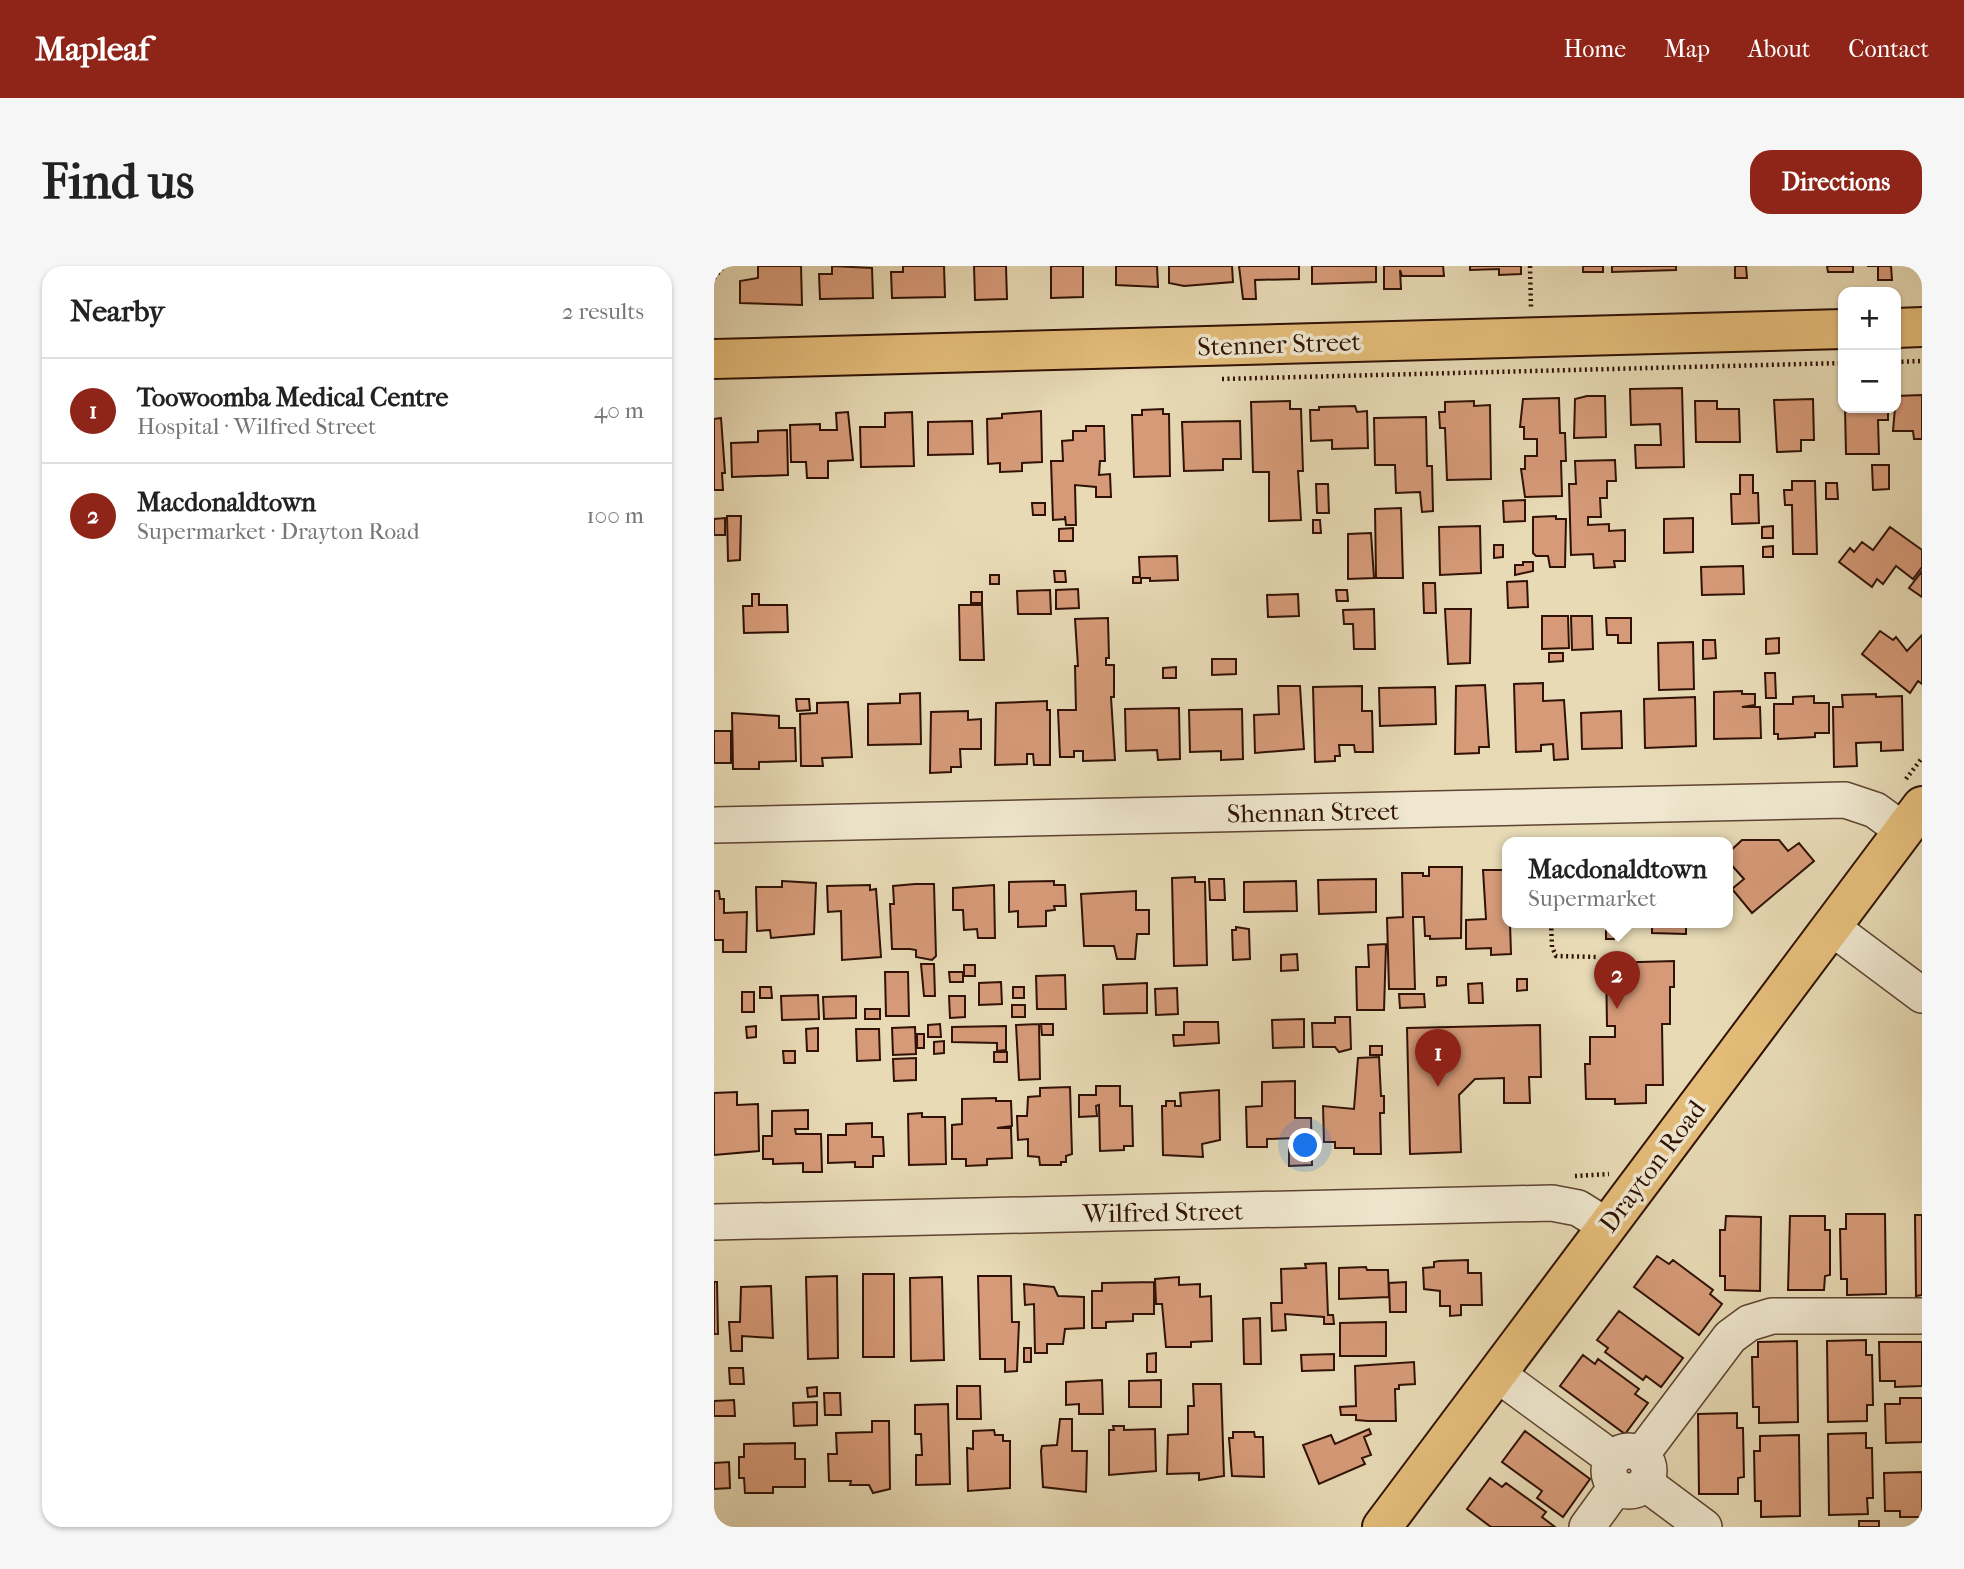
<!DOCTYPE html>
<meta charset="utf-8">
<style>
body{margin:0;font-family:"IM FELL French Canon",serif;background:#f6f6f6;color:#222}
.controls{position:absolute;right:21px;top:21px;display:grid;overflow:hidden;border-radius:14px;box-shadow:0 2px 5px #0004}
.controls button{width:63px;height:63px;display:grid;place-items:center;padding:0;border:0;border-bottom:2px solid #e0e0e0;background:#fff;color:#222;font:35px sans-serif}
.you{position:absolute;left:592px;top:880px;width:24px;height:24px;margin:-18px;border:5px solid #fff;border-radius:50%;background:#1a73e8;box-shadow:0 0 0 10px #1a73e833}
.badge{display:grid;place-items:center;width:46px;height:46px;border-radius:50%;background:#8f2418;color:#fff;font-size:23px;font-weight:700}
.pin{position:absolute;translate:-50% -58px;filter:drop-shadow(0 2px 4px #0008)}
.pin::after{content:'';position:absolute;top:37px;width:24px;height:21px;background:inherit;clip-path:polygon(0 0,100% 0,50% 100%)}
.popup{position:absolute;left:788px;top:571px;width:231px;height:91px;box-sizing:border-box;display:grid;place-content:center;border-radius:14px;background:#fff;filter:drop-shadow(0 2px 5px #0005);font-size:23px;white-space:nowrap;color:#767676}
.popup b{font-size:26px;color:#222}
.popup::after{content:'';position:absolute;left:50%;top:100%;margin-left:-14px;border:14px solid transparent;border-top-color:#fff}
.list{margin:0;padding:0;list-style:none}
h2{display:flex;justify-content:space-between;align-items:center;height:91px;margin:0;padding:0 28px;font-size:30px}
h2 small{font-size:23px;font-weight:400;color:#767676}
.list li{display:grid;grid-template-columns:46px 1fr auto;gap:21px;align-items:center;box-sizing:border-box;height:105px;padding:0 28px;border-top:2px solid #e0e0e0}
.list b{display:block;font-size:26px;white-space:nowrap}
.list p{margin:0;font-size:23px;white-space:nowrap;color:#767676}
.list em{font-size:23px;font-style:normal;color:#767676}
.map{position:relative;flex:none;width:1208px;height:1261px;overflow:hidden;border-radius:21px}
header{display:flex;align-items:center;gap:42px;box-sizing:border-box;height:98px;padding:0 35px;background:#8f2418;color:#fff}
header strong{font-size:33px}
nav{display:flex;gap:38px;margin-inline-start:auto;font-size:24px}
.intro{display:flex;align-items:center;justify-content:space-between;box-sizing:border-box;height:168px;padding:0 42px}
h1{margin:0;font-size:49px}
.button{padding:18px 32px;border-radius:21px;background:#8f2418;color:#fff;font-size:24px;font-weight:700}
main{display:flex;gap:42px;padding:0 42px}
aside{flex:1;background:#fff;border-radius:21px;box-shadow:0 2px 5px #0004}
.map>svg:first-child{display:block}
</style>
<header>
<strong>Mapleaf</strong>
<nav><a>Home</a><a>Map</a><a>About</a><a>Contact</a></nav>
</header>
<div class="intro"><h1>Find us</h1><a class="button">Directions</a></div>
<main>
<aside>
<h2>Nearby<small>2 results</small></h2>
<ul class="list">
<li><span class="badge">1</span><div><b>Toowoomba Medical Centre</b><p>Hospital · Wilfred Street</p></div><em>40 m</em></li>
<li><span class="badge">2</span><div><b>Macdonaldtown</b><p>Supermarket · Drayton Road</p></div><em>100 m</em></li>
</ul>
</aside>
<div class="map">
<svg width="1208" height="1261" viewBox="0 0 1208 1261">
<rect width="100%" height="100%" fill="#e7dab5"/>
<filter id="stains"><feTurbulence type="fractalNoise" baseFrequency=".00286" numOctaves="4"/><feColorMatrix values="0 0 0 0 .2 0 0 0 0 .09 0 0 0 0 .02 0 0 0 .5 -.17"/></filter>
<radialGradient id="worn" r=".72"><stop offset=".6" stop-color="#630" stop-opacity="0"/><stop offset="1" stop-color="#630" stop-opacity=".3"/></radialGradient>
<path fill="#d69a78" stroke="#301105" stroke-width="2" d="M44,0H87L88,39L26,37V15L44,12Z
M118,0L158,2L159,32L106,33L105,8H118Z
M189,0H230L231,31L178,32L177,6H189Z
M260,0H292L293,33L261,34Z
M337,0H369V31L337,32Z
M402,0H443L444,21L402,19Z
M455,0H518L519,16L470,20L455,17Z
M525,0H585V13L541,14L542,33H529Z
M598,0H662V16L598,18Z
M670,0H729L730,10H688L686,4L687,23H670Z
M756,0H807V8L785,9V3L756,4Z
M869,0H889V6H869Z
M898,0H962V4L898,6Z
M1021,0H1032L1033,12H1021Z
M1113,0H1139V6H1114Z
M1153,0H1177L1178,14H1164V0Z
M968,122L970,201L922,202L921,179H947L946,158L917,159L916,123Z
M1208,129V173H1200L1199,165H1179L1182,130Z
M873,130H891L892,171L860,172L861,133Z
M845,132L846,167H851L852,195H847L848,230L811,231L807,203H811V190H823V173H810V161H806L809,133Z
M1099,133L1100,174H1087V185L1063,186L1060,134Z
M576,135V143H587L589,205H584L587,254L555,255V206H539L537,136Z
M760,135V140L776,139L777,213L733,214L731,162H726L725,146H731V136Z
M981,135H1003V143H1025L1026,176H982Z
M641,140L643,146L653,145L654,182L618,183V174L597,175L596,144H605V141Z
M1131,142H1174V154H1164L1165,188H1132Z
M449,143V148H455L456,210L420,211L418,149H428V144Z
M327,145L328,196L308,197V205L286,206V197L274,198L273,153L288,152V148Z
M134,146L139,194L114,195V212H93L92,196H77L76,159L106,158V164H123L122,147Z
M198,146L200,200L147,201L146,161H171V147Z
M712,151L713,200H718L719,245L708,246L706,226L682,227L681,199H661L660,152Z
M7,152L11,207H8L9,224H0V153Z
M258,155L259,188L214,189V156Z
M526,155L527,193H509V204L470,205L468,156Z
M372,160H390L391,195H386L385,209L396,208L397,231H382V221L361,219L362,259H352L351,250V253L339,254L337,195H349L348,175L359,174V165H372Z
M73,164L74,209L18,211L17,177L44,176V165Z
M901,194L902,215H893V232H886L887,251H874V259L895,258V265L911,264V295H900L901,301L880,302L879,288L857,289L855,218H862L861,195Z
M1158,199H1175V223L1159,224Z
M1026,209H1039V227H1044L1045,257L1018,258L1017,228H1026Z
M1078,215H1101L1103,288H1079L1078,239H1071L1070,224H1078Z
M1112,217H1123L1124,233H1112Z
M602,218H614L615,247H603Z
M811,234V255L790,256L789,235Z
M318,237H331V249H319Z
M687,242L689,312H662L661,243Z
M13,250H27L26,294L14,295Z
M842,250V253H852L851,301H836L834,290H822L819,287V251Z
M11,252V269H0V253Z
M979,252V286L950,287V253Z
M599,254H606L607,267H599Z
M766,260L767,307L726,309L725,261Z
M1059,260V272H1048V261Z
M1176,261L1208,284V301L1199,313L1182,300L1169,318L1163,313L1158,321L1125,296L1136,282L1140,286L1148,276L1159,284Z
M359,262V275H345V263Z
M657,267L660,312L634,313V268Z
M780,279H789V291L780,292Z
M1059,280V291H1049V281Z
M463,290L464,314L436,315V312H427V317H419V311H426L425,291Z
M809,296H819V305L801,309V299H809Z
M1029,300L1030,328L988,329L987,301Z
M340,305H351L352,316H341Z
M1208,305V331L1195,322Z
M276,309H285V318H276Z
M813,315L814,341L794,342L793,316Z
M709,317H721L722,347H710Z
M364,323L365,342L342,343V324Z
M336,324L337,348H304L303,325Z
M622,324H633L634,335H623Z
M257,326H268V337H257Z
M38,328H45V339H73L74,366L30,367L29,340H38Z
M584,328L585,350L554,351L553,329Z
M245,339H268L270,394H246Z
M660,343L661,383H640L639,358H630L629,344Z
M731,343H757L756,397L734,398Z
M828,350H854L855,382L828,383Z
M857,350H878L879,383L858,384Z
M394,352L395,392H392V399H400V431H397L401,494L369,495V485H360V491H346L344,444H362L361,400H364L361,353Z
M892,352H917V377H904V369H893Z
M1166,365L1179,374L1182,371L1193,385L1208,369V418L1204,415L1196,427L1148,388Z
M1065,372V387L1052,388V373Z
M989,374H1001L1002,392L989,393Z
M979,376L980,423L945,424L944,377Z
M835,387H849V395L835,396Z
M498,393H522V408L498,409Z
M462,401V412H449V402Z
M1051,407H1061L1062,432H1052Z
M829,417V435L850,434L854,493L840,494L839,478L827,479V485L802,486L800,418Z
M771,419L775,481H765V487L741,488L742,420Z
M564,420H586L590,483L541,487L540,449L565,448Z
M648,420V445H658L659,486H641L640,479H625L626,490H621V495L601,496L599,421Z
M721,421L722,458L666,460L665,422Z
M1028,425V428H1041V439L1028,441H1046L1047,472L1000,473V426Z
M206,427L207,478L154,479V438L186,437V428Z
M1162,428V431L1188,430L1189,484L1167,485V476L1142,477L1143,500L1120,501L1119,441H1129L1128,429Z
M1100,430V437H1115V467H1101V471L1064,473V468H1060V438H1079V431Z
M981,431L982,480L931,482L930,433Z
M82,433H95L96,444L83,445Z
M333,435V444H336V499H320L319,488H313V498L281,499L282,437Z
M134,436L138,491L108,492L109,500H87L86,448L103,447V437Z
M465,442L466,493L444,494L443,484L412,485L411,443Z
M528,443L529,493L507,494V485L476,486L475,444Z
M254,445V454L267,453V483H246L247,501H237V506L216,507L217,446Z
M907,445L908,482L868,483L867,447Z
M18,447L65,450V462H81L82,495L45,496V503H19Z
M0,465H17V497H0Z
M1028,574H1065L1074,585L1085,577L1100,595L1038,647L1018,623L1030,613L1013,594V588Z
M715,601H748L747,672L716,673V670H711L710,651H699L701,723H675L673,652L689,651L688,607H709V610H715Z
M769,604H793V657H796L797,688L777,689V682L752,683V654L772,653Z
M481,611V616H491L493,699L460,700L458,612Z
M495,613H510L511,634H496Z
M662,613V646L605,648L604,614Z
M68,615L102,617L100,668L57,672L56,664L43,665L42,621H68Z
M340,615V619H351L352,640H340L341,644L332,645V660L304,661V645L295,646V616Z
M582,615L583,645L530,646V616Z
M201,618H220L222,690L218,694L202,691V684L196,683H178L176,638H180L179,620Z
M156,619V624L162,623L167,691L128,694L127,645L114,646L113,620Z
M280,619L281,672H264L263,663L250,664L249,644H239V622Z
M0,625H5L6,633H10V647L33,646L32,686H9V674H0Z
M422,625V644H435V668H423L421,693H403L400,680H370L367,628Z
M892,657H901L900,673H892Z
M938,657H972V668L938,667Z
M522,661L535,663L536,693L519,694L518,664H522Z
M672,678L670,744H643L642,701H655L654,679Z
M583,688L584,704L567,705V689Z
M960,695V721H956V758H948L949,819H932V837L901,838V833H872L871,798H876V771H901V760H893L892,697Z
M207,698H220L221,730H210Z
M250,699H261V710H250Z
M171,706H194L195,750H172Z
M235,706H249V716H236Z
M351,709L352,743H323L322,710Z
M723,711H732V719L723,720Z
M803,713H813V724L803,725Z
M287,716L288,738L265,739V717Z
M433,717V747L390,748L389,719Z
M768,717L769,737H755L754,718Z
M46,721H57L58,732H46Z
M299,721H310V732H299Z
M463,722L464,748L442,749L441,723Z
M28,726H40V746H28Z
M685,728H710L711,741L686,742Z
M104,729L105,753L68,754L67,730Z
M142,730V752L110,753L109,731Z
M235,730H251V751L236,752Z
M298,739H311V751H298Z
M151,743H166V753H151Z
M621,751H636L637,783L625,786L621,781H599L598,757H621Z
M590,753V781L559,782L558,754Z
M470,756H504L505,777L460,780L459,769H470Z
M226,758L227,771H214V759Z
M325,758L326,813L305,814L302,759Z
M327,758H339V769H328Z
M826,759L827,811H815L816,837H790V812L761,813L745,829L747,886L696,888L693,762Z
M42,760V771L33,772L32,761Z
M292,760V784L283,785V777L238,776V761Z
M201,761L202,788L179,789L178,762Z
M104,762V785H93L92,763Z
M142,763H165L166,794L143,795Z
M203,768H210V782H203Z
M230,775V787L220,788V776Z
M656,780H668V789H656Z
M69,785H81V797H70Z
M280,786H293V796H280Z
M665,791L667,830H670V847H666L667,888H640V882H621V876H610L609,840L640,843L644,792Z
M202,792V814L180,815L179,793Z
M581,815V852H597L598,899L575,900V877H579V872L553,873V881H533L532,841L548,840V816Z
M382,820H406V840H418L419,880H410V884L386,885L385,839L382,840L383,850L365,851V829H382Z
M356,821L358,888L352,890V896H347V899H326L325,891L314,890V873L304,874L303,850H313L314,831L326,830V822Z
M505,824L506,874L488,878L489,891L449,889L448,840H452V835H461V840H467L466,827Z
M23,826V839L44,838L45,885L0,889V827Z
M282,832V835H297L298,860L283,862H297L298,892L273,893V899L252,900V893H238V859L248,858V833Z
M94,844V863H81L82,868H107L108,906H89V897L59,898V893H49V870H58V845Z
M208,847V851H231L232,898L195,899L194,848Z
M158,857V871H169L170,890H159V901H141V896L114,897V869H132V858Z
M1132,948H1171L1172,1028L1133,1029V1013H1127L1126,963H1132Z
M1201,949H1208V1029L1202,1030Z
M1012,950L1047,951L1046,1025L1011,1024V1010H1006V964H1011Z
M1076,950H1111V964H1116V1009L1111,1010L1110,1024H1074Z
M943,990L955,998L959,994L999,1024L996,1028L1008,1038L985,1069L920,1021Z
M754,994V1007H767L768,1039H747V1049L736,1050V1040H726V1025L710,1023L709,1002L720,1001V996L725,995Z
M612,997L614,1049H619L620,1058H610V1051L571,1048L572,1064L558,1065L557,1037H568L567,1003L592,1002L591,998Z
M652,1001L653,1004H674L675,1031L625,1033V1002Z
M149,1008H180V1091H149Z
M123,1010L124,1092L94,1093L92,1011Z
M264,1010H297L298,1056H305L303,1105L291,1106V1093H266Z
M228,1011L230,1094L197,1095L196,1012Z
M465,1011V1019L486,1018V1031L497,1030L498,1075L477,1076V1081H452L448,1038H442L441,1013Z
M0,1016H3L4,1068H0Z
M440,1016V1048H419V1055L392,1056V1062H378V1025H388V1017Z
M692,1016V1046H676L675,1017Z
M310,1018L340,1021L344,1030L370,1031V1062L351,1063L349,1078H333V1087H321L320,1038L311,1039Z
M57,1020L59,1072L28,1070V1085H17L15,1056H26L27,1021Z
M905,1045L969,1092L947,1121L932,1110L929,1114L891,1086L894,1082L883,1074Z
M546,1052L547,1098H530L529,1053Z
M672,1056V1090H626V1057Z
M1152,1074V1089H1158L1159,1139H1153V1155L1114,1156L1113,1075Z
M1083,1075L1084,1156L1045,1157V1141H1039L1038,1091H1044V1076Z
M1165,1076H1208V1120L1181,1121V1115H1166Z
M310,1082H317V1096H310Z
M442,1087V1106H433V1088Z
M620,1088V1104L588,1105L587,1089Z
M869,1089L881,1098L884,1093L925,1123L921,1128L934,1137L911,1168L846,1120Z
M700,1096L701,1118L685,1119V1123H681L682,1155H654L642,1154V1149H627L626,1141L642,1140L641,1100Z
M15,1102H29L30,1118H16Z
M388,1114L389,1148H365V1138L352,1139V1116Z
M447,1114V1141H415V1115Z
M479,1118H507L510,1210L485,1214V1207L453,1208L454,1169L474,1168V1140H480Z
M243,1120H266L267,1153H243Z
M103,1121V1130L94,1131L93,1122Z
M110,1127H126L127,1149H111Z
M1186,1132H1208V1176L1172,1177L1171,1138H1186Z
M20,1134L21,1150H0V1135Z
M103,1136V1159L80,1160L79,1137Z
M234,1138L236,1218L202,1219V1189H208L207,1168H201V1139Z
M1023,1147V1162H1029L1030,1211L1024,1212V1228H985L984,1148Z
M346,1153H358V1185H373L372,1226L329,1221L327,1185L328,1180L343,1179Z
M158,1155H175L176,1223L159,1227L155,1219H136L137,1215H115L114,1188H123L122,1167L158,1166Z
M399,1160H410V1164L441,1163L442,1205L395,1209V1164H400Z
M655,1163L657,1168L650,1171L657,1189L648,1192L651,1198L605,1218L589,1179L617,1169L621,1178Z
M280,1164L281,1169H289V1175H296V1222L254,1225L253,1182L259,1183V1165Z
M811,1165L876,1213L849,1251L823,1232L828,1225L788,1196Z
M519,1166H540L541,1171H549L550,1211L518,1210L515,1172H519Z
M1152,1167V1182H1158L1159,1232H1153L1154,1248L1115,1249L1114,1168Z
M1085,1169L1086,1250L1047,1251V1235H1041L1040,1185H1046V1170Z
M81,1177V1193H91V1221H59V1227H31L30,1212H25V1191H30V1178Z
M15,1196L16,1222L0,1223V1197Z
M1208,1206V1251H1186V1245H1171L1170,1207Z
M776,1212L788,1221L792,1217L832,1246L828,1251L841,1261H777L753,1243Z
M1145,1255H1165V1261H1145Z"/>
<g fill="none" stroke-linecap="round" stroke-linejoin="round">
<defs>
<path id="minor" d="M0,559L1131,534L1161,544L1190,565
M1117,661L1208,729
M0,956L838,937L864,942L893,960
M783,1108L899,1193
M895 1205a20 20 0 1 1 40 0a20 20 0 1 1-40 0Z
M927,1189L1016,1071L1035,1057L1058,1050H1208
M931,1217L990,1261
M873,1261L902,1221"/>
<path id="major" d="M1182,62L1208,61
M0,93L1129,63
M668,1261L1208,540"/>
</defs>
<use href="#minor" stroke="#5e4331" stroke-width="38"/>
<use href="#major" stroke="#301105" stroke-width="42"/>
<path stroke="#301105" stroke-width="4.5" stroke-dasharray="2 3.5" stroke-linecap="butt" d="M816,0L817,42
M0,12L10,0
M1182,96L1208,95
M508,113L1129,97
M1192,513L1208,492
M837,657L838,681L842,690L885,691
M861,910L895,908"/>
<use href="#minor" stroke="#efe7cf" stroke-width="35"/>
<use href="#major" stroke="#e4bd7a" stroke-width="38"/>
</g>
<g text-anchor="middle" stroke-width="7" stroke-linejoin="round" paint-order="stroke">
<g font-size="26" fill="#301105" stroke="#efe7cf">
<text transform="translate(565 78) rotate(-2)" y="9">Stenner Street</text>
<text transform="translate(599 546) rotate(-1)" y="9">Shennan Street</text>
<text transform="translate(938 900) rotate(-53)" y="9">Drayton Road</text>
<text transform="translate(449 946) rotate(-1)" y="9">Wilfred Street</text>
</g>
</g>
<rect width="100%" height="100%" filter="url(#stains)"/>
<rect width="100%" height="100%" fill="url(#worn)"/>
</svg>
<div class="controls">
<button>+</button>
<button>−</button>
</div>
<div class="you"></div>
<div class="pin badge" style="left:724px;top:821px">1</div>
<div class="pin badge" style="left:903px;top:743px">2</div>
<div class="popup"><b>Macdonaldtown</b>Supermarket</div>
</div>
</main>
